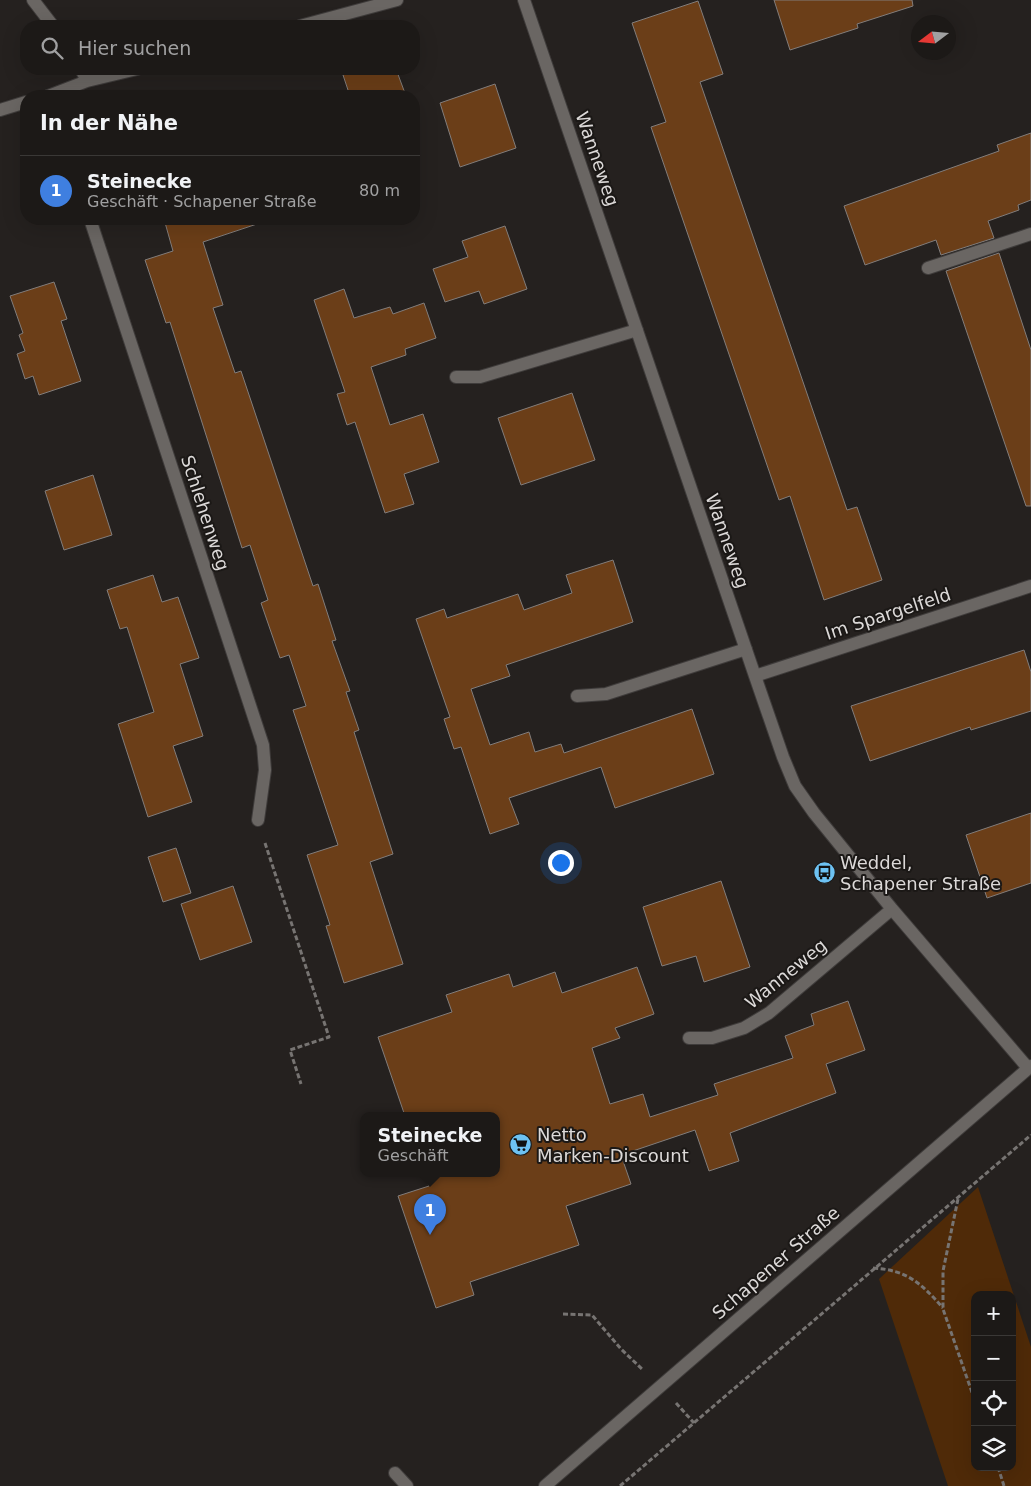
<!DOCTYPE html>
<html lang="de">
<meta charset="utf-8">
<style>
body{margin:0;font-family:"DejaVu Sans",sans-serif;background:#252220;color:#f1f3f6}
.controls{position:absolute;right:15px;bottom:15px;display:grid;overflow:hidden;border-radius:10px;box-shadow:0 5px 20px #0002}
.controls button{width:45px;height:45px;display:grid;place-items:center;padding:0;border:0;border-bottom:1px solid #3a3836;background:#1c1917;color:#f1f3f6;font:25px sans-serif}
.compass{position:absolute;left:911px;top:15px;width:45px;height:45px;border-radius:50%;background:#1c1917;box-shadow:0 5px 20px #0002;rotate:254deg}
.you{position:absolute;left:560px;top:862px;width:18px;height:18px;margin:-12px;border:4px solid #fff;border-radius:50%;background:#1a73e8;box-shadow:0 0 0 8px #1a73e833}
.badge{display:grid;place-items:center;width:32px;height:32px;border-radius:50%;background:#2563eb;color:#fff;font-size:16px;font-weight:700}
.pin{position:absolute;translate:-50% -41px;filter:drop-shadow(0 1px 2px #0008)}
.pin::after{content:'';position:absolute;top:26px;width:18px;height:15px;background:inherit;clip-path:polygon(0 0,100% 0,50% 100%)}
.popup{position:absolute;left:360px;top:1112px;width:140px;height:65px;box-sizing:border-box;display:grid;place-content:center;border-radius:10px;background:#1c1917;filter:drop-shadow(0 1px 4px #0005);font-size:16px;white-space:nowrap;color:#a0a0a1}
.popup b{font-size:19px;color:#f1f3f6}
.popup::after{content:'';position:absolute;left:50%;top:100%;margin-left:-10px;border:10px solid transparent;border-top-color:#1c1917}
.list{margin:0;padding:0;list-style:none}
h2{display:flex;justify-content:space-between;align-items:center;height:65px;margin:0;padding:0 20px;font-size:21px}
h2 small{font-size:16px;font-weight:400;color:#a0a0a1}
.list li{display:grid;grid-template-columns:32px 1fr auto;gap:15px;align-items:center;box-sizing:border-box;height:70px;padding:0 20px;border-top:1px solid #3a3836}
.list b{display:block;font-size:19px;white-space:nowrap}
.list p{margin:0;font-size:16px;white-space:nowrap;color:#a0a0a1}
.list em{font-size:16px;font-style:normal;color:#a0a0a1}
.icon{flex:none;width:28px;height:28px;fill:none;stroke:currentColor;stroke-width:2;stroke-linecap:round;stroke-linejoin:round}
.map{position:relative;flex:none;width:1031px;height:1486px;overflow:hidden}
.search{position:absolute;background:#1c1917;box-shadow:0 5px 20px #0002;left:20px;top:20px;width:400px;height:55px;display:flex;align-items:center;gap:12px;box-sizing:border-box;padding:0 18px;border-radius:20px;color:#a0a0a1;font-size:19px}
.panel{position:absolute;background:#1c1917;box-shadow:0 5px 20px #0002;left:20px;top:90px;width:400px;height:135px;border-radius:20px}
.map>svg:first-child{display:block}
</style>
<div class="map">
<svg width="1031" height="1486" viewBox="0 0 1031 1486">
<rect width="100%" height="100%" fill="#25211f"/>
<path fill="#4f2a08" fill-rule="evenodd" d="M978,1187L1031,1347V1486H948L879,1279ZM975,1295H1012V1467H975Z"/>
<path fill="#6b3e18" stroke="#827d7b" d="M774,0H912L913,6L857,24L858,28L790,50Z
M698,1L723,74L700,82L847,510L857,507L882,580L824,600L790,496L779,500L651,127L666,122L632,23Z
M362,69H396L406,96H350L343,75Z
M495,84L516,148L460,167L440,103Z
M1031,133V200L1018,205L1019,210L988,221L994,238L941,255L936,240L865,265L844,206L999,151L997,145Z
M164,219H256L257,224L203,242L223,305L213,308L235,373L241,371L313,586L318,584L336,640L332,641L350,691L346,692L359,730L354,732L393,854L370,862L403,964L344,983L326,926L330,925L307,855L338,845L293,710L306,706L289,655L280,658L261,603L268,600L250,545L242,548L170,322L166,323L145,260L173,251Z
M505,226L527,289L484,304L479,291L445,302L433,269L468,257L462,241Z
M999,253L1031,350V506H1026L946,271Z
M54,282L67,319L61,321L81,381L39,395L33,376L25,379L17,354L25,351L19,335L23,333L10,296Z
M344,289L354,318L390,307L393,314L424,303L436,338L405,349L406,355L371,367L390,425L423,414L439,462L404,474L414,504L385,513L355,422L347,425L337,394L345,392L314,300Z
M572,393L595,460L521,485L498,418Z
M93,475L112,535L64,550L45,491Z
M613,560L633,622L506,665L510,676L471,689L490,745L529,732L535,752L561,744L564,753L692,709L714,774L615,808L601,767L509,798L519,824L490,834L461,747L454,749L444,719L450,717L416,619L444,609L447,618L518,594L524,610L572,593L566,575Z
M153,575L162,602L178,597L199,658L180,664L203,736L173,746L192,802L148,817L118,724L154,712L127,627L120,629L107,590Z
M1024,650L1031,672V711L971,730L970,727L870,761L851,706Z
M1031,813V883L987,898L966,835Z
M176,848L191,893L163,902L148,857Z
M721,881L750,967L704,982L696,956L662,966L643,907Z
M233,886L252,942L200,960L181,904Z
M637,967L654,1014L615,1028L620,1038L592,1048L610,1104L643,1094L650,1117L718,1095L714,1084L793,1058L785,1036L814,1025L811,1014L848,1001L865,1050L826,1064L836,1093L730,1133L739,1161L709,1171L695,1130L621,1155L631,1184L566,1206L579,1245L470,1282L474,1295L436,1308L398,1196L429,1186L424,1174H496V1116H405L378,1037L452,1012L446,995L509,974L513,987L555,972L562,993Z"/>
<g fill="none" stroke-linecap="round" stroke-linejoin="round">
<defs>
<path id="minor" d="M33,0L53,26
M524,0L755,676L783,757L795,786L814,813L892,909L1028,1068
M300,26L397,0
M81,69L87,81
M48,96L87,81L137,69
M0,110L26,102
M90,219L263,745L265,770L258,820
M928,268L1031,234
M456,377H480L637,330
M755,676L1031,586
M577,696L606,694L746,649
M689,1038H712L744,1028L769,1013L892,909
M395,1473L407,1486
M545,1486L1031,1066"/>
</defs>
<use href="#minor" stroke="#3f3c3b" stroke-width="14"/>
<path stroke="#777472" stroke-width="3" stroke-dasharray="5 2.5" stroke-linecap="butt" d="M265,843L329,1037L290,1050L301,1084
M958,1199L943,1271V1309L975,1401
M873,1268C907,1270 921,1283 943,1308
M563,1314L592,1315L621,1349L643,1370
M676,1403L694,1423
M998,1467L1004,1486
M620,1486L1031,1135"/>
<use href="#minor" stroke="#6a6663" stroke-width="12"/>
</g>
<defs>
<symbol id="bus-disc" viewBox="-11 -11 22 22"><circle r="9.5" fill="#6dc2f3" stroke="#1b1816"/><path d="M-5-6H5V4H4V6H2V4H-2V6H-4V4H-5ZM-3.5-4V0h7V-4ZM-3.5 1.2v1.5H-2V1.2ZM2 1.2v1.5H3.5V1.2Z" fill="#111"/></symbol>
<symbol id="supermarket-disc" viewBox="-11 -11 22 22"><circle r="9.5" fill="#6dc2f3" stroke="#1b1816"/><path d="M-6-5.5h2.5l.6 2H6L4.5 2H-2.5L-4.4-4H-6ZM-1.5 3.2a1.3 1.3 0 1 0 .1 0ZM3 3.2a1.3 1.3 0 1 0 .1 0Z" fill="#111"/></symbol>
</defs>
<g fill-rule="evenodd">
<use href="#bus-disc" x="812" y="860" width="25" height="25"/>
<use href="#supermarket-disc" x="508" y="1132" width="25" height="25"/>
</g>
<g text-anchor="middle" stroke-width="4" stroke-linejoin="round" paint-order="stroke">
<g font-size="18" fill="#dcd9d8" stroke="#1b1816">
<text transform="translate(597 159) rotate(71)" y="6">Wanneweg</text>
<text transform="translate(205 513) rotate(72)" y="6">Schlehenweg</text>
<text transform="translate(727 541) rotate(71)" y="6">Wanneweg</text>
<text transform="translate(888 614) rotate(-18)" y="6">Im Spargelfeld</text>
<text transform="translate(786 974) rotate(-39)" y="6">Wanneweg</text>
<text transform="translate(776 1263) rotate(-41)" y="6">Schapener Straße</text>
</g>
<g font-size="18" fill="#dcd9d8" stroke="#1b1816" text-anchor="start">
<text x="840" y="869">Weddel,<tspan x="840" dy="21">Schapener Straße</tspan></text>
<text x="537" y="1141">Netto<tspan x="537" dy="21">Marken-Discount</tspan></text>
</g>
</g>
</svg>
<div class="controls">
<button>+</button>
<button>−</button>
<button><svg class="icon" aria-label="locate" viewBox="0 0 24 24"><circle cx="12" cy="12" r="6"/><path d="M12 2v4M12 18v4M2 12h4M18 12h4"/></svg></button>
<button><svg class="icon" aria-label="layers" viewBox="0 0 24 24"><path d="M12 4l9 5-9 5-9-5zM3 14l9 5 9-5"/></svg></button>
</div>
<svg class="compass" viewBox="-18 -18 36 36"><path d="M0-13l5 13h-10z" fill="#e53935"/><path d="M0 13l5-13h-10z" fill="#a0a0a1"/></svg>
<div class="you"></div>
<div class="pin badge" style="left:430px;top:1235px;background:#3f7fe0">1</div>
<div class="popup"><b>Steinecke</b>Geschäft</div>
<div class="search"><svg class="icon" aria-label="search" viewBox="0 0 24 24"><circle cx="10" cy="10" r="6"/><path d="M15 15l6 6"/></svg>Hier suchen</div>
<section class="panel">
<h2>In der Nähe<small></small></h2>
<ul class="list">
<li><span class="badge" style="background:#3f7fe0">1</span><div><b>Steinecke</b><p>Geschäft · Schapener Straße</p></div><em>80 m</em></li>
</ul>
</section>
</div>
